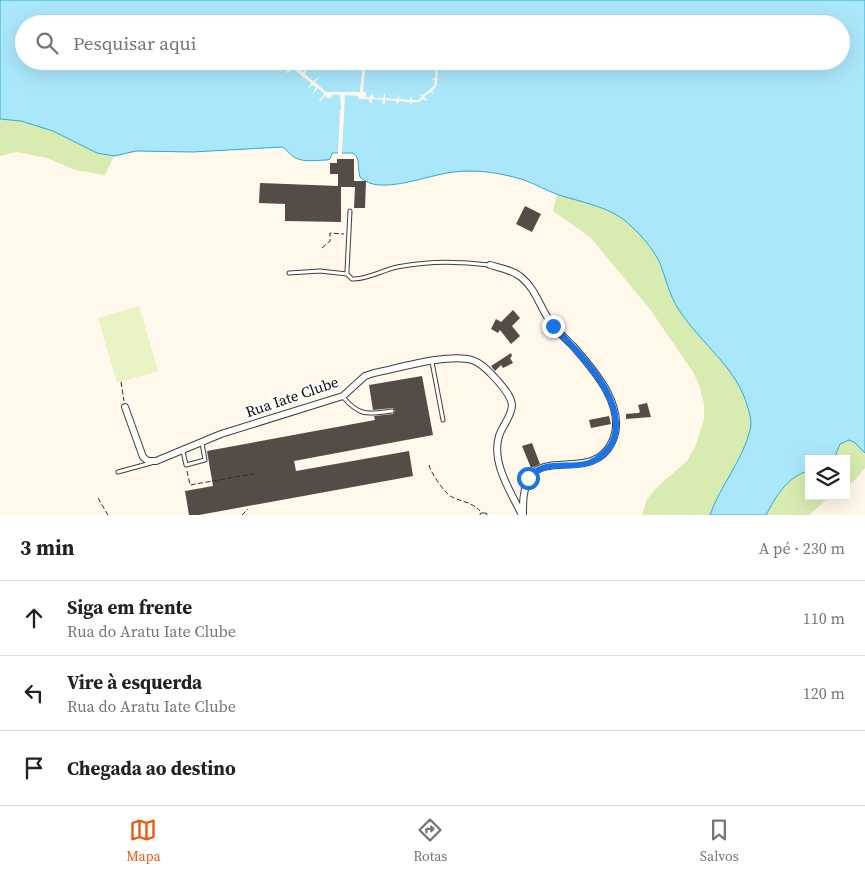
<!DOCTYPE html>
<html lang="pt">
<meta charset="utf-8">
<style>
body{margin:0;font-family:"Source Serif 4",serif;background:#f2f2f2;color:#222}
.controls{position:absolute;right:15px;bottom:15px;display:grid;overflow:hidden;border-radius:0px;box-shadow:0 5px 20px #0002}
.controls button{width:45px;height:45px;display:grid;place-items:center;padding:0;border:0;border-bottom:1px solid #e0e0e0;background:#fff;color:#222;font:25px sans-serif}
.stop{position:absolute;width:15px;height:15px;margin:-11px;border:4px solid #1a73e8;border-radius:50%;background:#fff}
.stop.end{background:#1a73e8;border-color:#fff;box-shadow:0 1px 5px #0008}
.list{margin:0;padding:0;list-style:none}
h2{display:flex;justify-content:space-between;align-items:center;height:65px;margin:0;padding:0 20px;font-size:21px}
h2 small{font-size:16px;font-weight:400;color:#767676}
.list li{display:grid;grid-template-columns:32px 1fr auto;gap:15px;align-items:center;box-sizing:border-box;height:75px;padding:0 20px;border-top:1px solid #e0e0e0}
.list b{display:block;font-size:19px;white-space:nowrap}
.list p{margin:0;font-size:16px;white-space:nowrap;color:#767676}
.list em{font-size:16px;font-style:normal;color:#767676}
.icon{flex:none;width:28px;height:28px;fill:none;stroke:currentColor;stroke-width:2;stroke-linecap:round;stroke-linejoin:round}
.map{position:relative;flex:none;width:865px;height:515px;overflow:hidden}
.search{position:absolute;background:#fff;box-shadow:0 5px 20px #0002;left:15px;right:15px;top:15px;height:55px;display:flex;align-items:center;gap:12px;box-sizing:border-box;padding:0 18px;border-radius:28px;color:#767676;font-size:19px}
.sheet{height:290px;background:#fff}
nav{display:flex;justify-content:space-around;align-items:center;box-sizing:border-box;height:70px;border-top:1px solid #e0e0e0;background:#fff;font-size:14px;color:#767676}
nav a{display:grid;justify-items:center;gap:2px}
nav .on{color:#ea580c}
.map>svg:first-child{display:block}
</style>
<div class="map">
<svg width="865" height="515" viewBox="0 0 865 515">
<rect width="100%" height="100%" fill="#fff8eb"/>
<path fill="#d8ecb1" d="M0,105L479,147L865,334V468L854,481L846,486V459H809V496H831L809,515H642L647,499L657,487L687,461L695,447L704,419V404L700,387L693,372L649,308L590,237L553,211L557,194L525,180L488,172H453L417,180L376,185L370,184L360,177C357,167 361,159 353,153H332L330,159L327,160C317,160 303,163 294,157C289,154 287,149 282,147L193,152L136,151L114,156L105,175L75,170L47,158L17,152L0,156Z"/>
<path fill="#e9f3c4" d="M139,306L158,371L117,383L98,318Z"/>
<path fill="#abe7fb" stroke="#2caad8" fill-rule="evenodd" d="M0,0H865V453L854,442L849,440L840,444L834,459H809V471C787,476 776,497 766,515H710C720,486 743,460 750,430C752,422 750,415 748,408C737,367 701,344 679,310C669,295 666,278 659,261C652,248 642,236 631,226C612,207 584,203 559,195C547,191 536,184 524,180C502,173 477,169 454,172C429,174 379,197 360,177C357,167 361,159 353,153H332L330,159L327,160C317,160 303,163 294,157C289,154 287,149 282,147L193,152L136,151L114,156L97,153L53,131L21,121L0,119ZM24,24H841V61H24Z"/>
<path fill="#fff8eb" d="M286,61H290L298,68L304,63L300,70L303,72L309,66L305,74L313,81L320,76L315,82L326,92H360L363,61H366L363,92H366V97H370L371,94H373L374,98H383L384,94H385V98L397,99L398,95L399,99L410,100L412,96V100H418L422,97L419,94L423,95L434,86L435,80L431,79L435,78L436,67L432,65H436V61H438V65L442,66V67H438L437,79L440,80H437L436,87L432,91L434,94L430,92L424,97L427,100L426,101L423,99L419,102H412L411,106L410,102L399,101L397,105L396,101L385,100V104H383V100L372,99V103H370L369,99H358V96L345,95L342,154H338L340,110L341,109L340,95H332L331,98H327L325,95L320,102L319,101L324,94L318,88L312,95L316,87L312,85L307,90L311,83L304,77L299,83L303,77L293,68L288,73L286,72L291,66Z"/>
<path fill="#554b47" d="M337,159H354V181H366L365,208H354L355,187H341V222L285,221V204L259,203L260,183L338,186V174H330V163H337Z
M525,206L541,214L532,232L516,224Z
M513,310L520,318L512,326L520,336L511,344L500,330L498,333L491,329L496,319L501,322Z
M511,353L512,356L510,358L513,363L503,368L501,365L495,371L491,366Z
M422,376L433,435L294,461L296,471L409,451L413,476L199,515H189L185,491L213,486L207,451L375,420L374,416L393,414L395,411L393,408L373,410L369,385Z
M647,403L651,417L626,419V414L638,413L640,412L638,405Z
M609,416L611,424L591,428L589,420Z
M532,443L540,464L531,468L522,446Z"/>
<g fill="none" stroke-linecap="round" stroke-linejoin="round">
<defs>
<path id="service" d="M350,211L347,271V274L352,279C366,280 383,270 397,267C427,261 459,261 489,265
M289,273L320,271L347,274
M432,362L443,420
M343,397C360,417 368,414 392,411
M183,451L186,465L205,460L202,443
M118,472L151,463
M482,515H485"/>
<path id="minor" d="M490,265C501,268 512,270 521,277C537,290 540,309 552,324C558,332 566,339 573,346C594,370 628,408 612,442C594,481 542,450 528,480C523,491 523,502 523,514
M125,407L143,457L148,461H156L221,434L343,396L365,376L374,373C399,368 449,353 472,360C482,363 489,372 496,379C502,386 511,395 512,405C512,416 502,426 499,436C491,463 511,492 522,515"/>
</defs>
<use href="#service" stroke="#3f3f3f" stroke-width="5"/>
<use href="#minor" stroke="#3f3f3f" stroke-width="8"/>
<path stroke="#2e2e2e" stroke-width="1" stroke-dasharray="5 2.5" stroke-linecap="butt" d="M322,248L330,241V233L344,234
M121,382L124,401
M429,465C431,473 445,494 452,497C462,502 472,502 480,511
M187,471L190,485L258,473
M98,498L108,515
M242,515L248,509"/>
<use href="#service" stroke="#fff" stroke-width="3"/>
<use href="#minor" stroke="#fff" stroke-width="6"/>
</g>
<g fill="none" stroke-linecap="round" stroke-linejoin="round">
<path stroke="#1a73e8" stroke-width="6" d="M528,478C546,458 567,470 589,463C598,460 608,451 612,443C631,403 579,352 553,326"/>
</g>
<g text-anchor="middle" stroke-width="5" stroke-linejoin="round" paint-order="stroke">
<g font-size="15" fill="#0c0c0c" stroke="#fff">
<text transform="translate(292 397) rotate(-19)" y="5">Rua Iate Clube</text>
</g>
</g>
</svg>
<div class="controls">
<button><svg class="icon" aria-label="layers" viewBox="0 0 24 24"><path d="M12 4l9 5-9 5-9-5zM3 14l9 5 9-5"/></svg></button>
</div>
<div class="stop" style="left:528px;top:478px"></div>
<div class="stop end" style="left:553px;top:326px"></div>
<div class="search"><svg class="icon" aria-label="search" viewBox="0 0 24 24"><circle cx="10" cy="10" r="6"/><path d="M15 15l6 6"/></svg>Pesquisar aqui</div>
</div>
<section class="sheet">
<h2>3 min<small>A pé · 230 m</small></h2>
<ul class="list">
<li><svg class="icon" aria-label="ahead" viewBox="0 0 24 24"><path d="M12 20V5M6 11l6-6 6 6"/></svg><div><b>Siga em frente</b><p>Rua do Aratu Iate Clube</p></div><em>110 m</em></li>
<li><svg class="icon" aria-label="left" viewBox="0 0 24 24"><path d="M17 20v-9H6M10 6l-5 5 5 5"/></svg><div><b>Vire à esquerda</b><p>Rua do Aratu Iate Clube</p></div><em>120 m</em></li>
<li><svg class="icon" aria-label="arrive" viewBox="0 0 24 24"><path d="M6 21V4h12l-3 4 3 4H6"/></svg><div><b>Chegada ao destino</b></div></li>
</ul>
</section>
<nav>
<a class="on"><svg class="icon" aria-label="map" viewBox="0 0 24 24"><path d="M3 6l6-2 6 2 6-2v14l-6 2-6-2-6 2zM9 4v14M15 6v14"/></svg>Mapa</a>
<a><svg class="icon" aria-label="directions" viewBox="0 0 24 24"><path d="M12 3l9 9-9 9-9-9zM9 14v-3h6M13 9l2 2-2 2"/></svg>Rotas</a>
<a><svg class="icon" aria-label="saved" viewBox="0 0 24 24"><path d="M7 4h10v16l-5-4-5 4z"/></svg>Salvos</a>
</nav>
